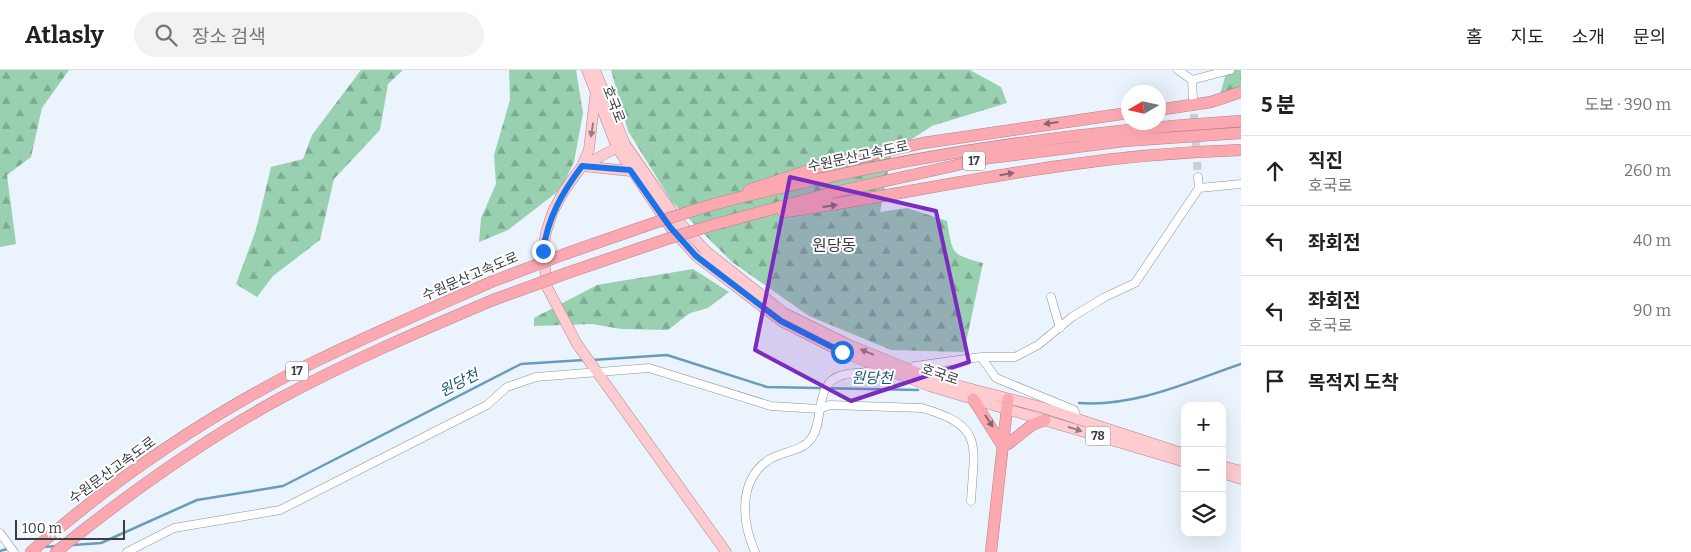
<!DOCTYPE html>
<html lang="ko">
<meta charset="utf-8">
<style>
body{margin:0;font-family:Bitter,"Noto Sans KR",serif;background:#f2f2f2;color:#202124}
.controls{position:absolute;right:15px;bottom:15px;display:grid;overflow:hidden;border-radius:10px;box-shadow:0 5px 20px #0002}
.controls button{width:45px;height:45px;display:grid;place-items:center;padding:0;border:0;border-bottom:1px solid #e0e0e0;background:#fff;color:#202124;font:25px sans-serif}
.compass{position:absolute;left:1121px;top:15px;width:45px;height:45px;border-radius:50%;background:#fff;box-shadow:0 5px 20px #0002;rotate:261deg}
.scale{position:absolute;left:15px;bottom:12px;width:110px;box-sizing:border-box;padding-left:5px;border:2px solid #3a3d41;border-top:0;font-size:14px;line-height:18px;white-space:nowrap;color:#3a3d41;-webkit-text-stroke:4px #fff;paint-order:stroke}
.stop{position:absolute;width:15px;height:15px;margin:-11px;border:4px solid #1a73e8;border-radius:50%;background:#fff}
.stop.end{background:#1a73e8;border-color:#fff;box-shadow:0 1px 5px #0008}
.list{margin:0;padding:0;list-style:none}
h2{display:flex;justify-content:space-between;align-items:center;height:65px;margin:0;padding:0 20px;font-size:21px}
h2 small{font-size:16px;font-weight:400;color:#757577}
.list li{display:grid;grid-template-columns:32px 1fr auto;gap:15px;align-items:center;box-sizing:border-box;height:70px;padding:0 20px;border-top:1px solid #e0e0e0}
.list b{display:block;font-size:19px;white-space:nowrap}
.list p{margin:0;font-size:16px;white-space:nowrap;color:#757577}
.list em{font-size:16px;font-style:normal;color:#757577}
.icon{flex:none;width:28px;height:28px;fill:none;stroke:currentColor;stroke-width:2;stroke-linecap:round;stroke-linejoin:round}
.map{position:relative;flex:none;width:1241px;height:482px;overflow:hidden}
header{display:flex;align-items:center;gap:30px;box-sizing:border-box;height:70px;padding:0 25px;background:#fff;border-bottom:1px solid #e0e0e0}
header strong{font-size:24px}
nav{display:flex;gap:28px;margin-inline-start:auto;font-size:18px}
.search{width:350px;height:45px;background:#f2f2f2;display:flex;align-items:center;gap:12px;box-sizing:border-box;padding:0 18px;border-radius:28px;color:#757577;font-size:19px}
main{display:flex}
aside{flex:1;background:#fff}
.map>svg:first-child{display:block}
</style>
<header>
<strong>Atlasly</strong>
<div class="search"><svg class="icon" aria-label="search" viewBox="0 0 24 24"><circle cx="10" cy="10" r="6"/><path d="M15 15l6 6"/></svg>장소 검색</div>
<nav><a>홈</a><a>지도</a><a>소개</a><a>문의</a></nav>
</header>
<main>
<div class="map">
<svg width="1241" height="482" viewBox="0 0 1241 482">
<defs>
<pattern id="forest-firs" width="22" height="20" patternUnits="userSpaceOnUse" patternTransform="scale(1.25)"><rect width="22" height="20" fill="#99d0b1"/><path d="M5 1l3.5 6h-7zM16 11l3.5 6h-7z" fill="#7eaa92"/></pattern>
</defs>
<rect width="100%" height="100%" fill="#ebf4fd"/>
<path fill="url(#forest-firs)" d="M0,0H69L42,38L31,87L7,105L16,174L0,177Z
M361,0H403L388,14L380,60L334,109L320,170L273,206L257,227L236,214L256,160L271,97L303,89L312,65Z
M509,0H576L583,43L574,92L561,119L508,160L479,172L481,148L496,114L494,85L510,30Z
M611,0H970L1001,17L1007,33L932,56L892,82L880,142L907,138L947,151C953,184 950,184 983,193L964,282L891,280L809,246L732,192L672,132L628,61Z
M1227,0H1241V22L1218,31Z
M693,199L729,222L708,238L690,243L668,260L621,259L592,254L534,256V248L597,215Z"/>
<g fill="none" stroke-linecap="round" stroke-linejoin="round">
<path stroke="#699cbb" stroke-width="2.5" d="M592,290L667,285L767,317L918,320
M1079,333C1136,337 1188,312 1241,294
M73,475L101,473L197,430L283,416L521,294L584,290
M43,477L57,476
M0,481L7,479"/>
<path stroke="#c8cfd7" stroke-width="8" stroke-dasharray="8 4" stroke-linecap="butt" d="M1193,32L1198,107"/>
<defs>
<path id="minor" d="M1178,0L1192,10
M1193,29L1192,10L1230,0
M1199,118L1241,114
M1051,227L1060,258
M981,287L996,308L1074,340L1078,350
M915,296L981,287H1015L1038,275L1072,247L1105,227L1135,213L1199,118L1198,107
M0,463L14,482
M127,482L174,458L280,440L487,335L507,317L536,307L649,298L771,336L819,339L830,335L922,338C985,356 974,375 971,431
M755,482C742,453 738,412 767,391C780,381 800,383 811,369C825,351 813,312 843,305C853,302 866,303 877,301"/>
<path id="major" d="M587,0L617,78L670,157L696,186L781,251L842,282L929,316L1185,392
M595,0L625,74L679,152L706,181L784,243L847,274L933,309L1041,337L1185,384
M595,27L589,79L582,96L630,101
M622,75L582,96L564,121L553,141L546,162L543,181L547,217L577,274L726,482
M1222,396L1241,401
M1222,403L1241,409"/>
<path id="highway" d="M1158,40L1211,32L1241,22
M749,120L822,96L923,73L1128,43
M698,139C736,127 776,119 815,110C956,78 1097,60 1241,51
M783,142C876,129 967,109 1060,96C1120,87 1180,82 1241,80
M713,155L831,123L989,88L1124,71L1241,63
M565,184L651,154
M567,203L667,169
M973,329L1002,375
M1008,374L1032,355L1045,350
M31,482C113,410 206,347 304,297C365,267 428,240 491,212
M56,482C125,426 199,373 277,330C347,292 420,261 493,230
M991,482L1008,329"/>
</defs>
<use href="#minor" stroke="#8a939b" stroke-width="9"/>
<use href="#major" stroke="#b8838a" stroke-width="11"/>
<use href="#highway" stroke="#b8838a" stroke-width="12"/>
<use href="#minor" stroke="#fff" stroke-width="8"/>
<use href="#major" stroke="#fdcbd0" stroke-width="10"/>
<use href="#highway" stroke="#fca8b1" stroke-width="11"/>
<defs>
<path id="highway-bridge" d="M651,154L698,139
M667,169L713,155
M491,212L565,184
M493,230L567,203"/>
</defs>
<use href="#highway-bridge" stroke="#b8838a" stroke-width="12" stroke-linecap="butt"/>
<use href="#highway-bridge" stroke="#fca8b1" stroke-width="11"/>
</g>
<defs><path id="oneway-solid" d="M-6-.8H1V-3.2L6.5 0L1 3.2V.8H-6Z" transform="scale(1.25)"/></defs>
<g fill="#88686e">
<use href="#oneway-solid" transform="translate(1051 53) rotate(172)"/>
<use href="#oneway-solid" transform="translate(1007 104) rotate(-9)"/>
<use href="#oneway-solid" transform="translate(830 136) rotate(-8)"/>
<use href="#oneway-solid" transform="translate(989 351) rotate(57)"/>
</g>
<g fill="#927d81">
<use href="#oneway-solid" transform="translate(592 60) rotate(99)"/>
<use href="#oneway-solid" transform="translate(867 282) rotate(-158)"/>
<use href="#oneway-solid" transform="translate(1075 359) rotate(17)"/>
</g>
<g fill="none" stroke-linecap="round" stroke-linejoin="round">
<path stroke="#1a73e8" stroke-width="6" d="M543,181C548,147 562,123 582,96L630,100L670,157L696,186L781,251L842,282"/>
</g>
<path fill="#7b2cbf" fill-opacity="0.2" stroke="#7b2cbf" stroke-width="4" stroke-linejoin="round" d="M790,107L936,141L969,292L851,331L755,280Z"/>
<g text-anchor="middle" stroke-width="4" stroke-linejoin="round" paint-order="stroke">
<g fill="#fff" stroke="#75777a" stroke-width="1">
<rect x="963" y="81.5" width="22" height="19" rx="4"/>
<rect x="286" y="291.5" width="22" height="19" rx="4"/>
<rect x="1085.5" y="356.5" width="25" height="19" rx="4"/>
</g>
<g font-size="12" font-weight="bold" fill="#3a3d41">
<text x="974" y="95">17</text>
<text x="297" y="305">17</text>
<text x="1098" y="370">78</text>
</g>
<g font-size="14" fill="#3a3d41" stroke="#fff">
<text transform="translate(614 34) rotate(69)" y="5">호국로</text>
<text transform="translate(858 86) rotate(-12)" y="5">수원문산고속도로</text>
<text transform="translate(470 206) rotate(-23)" y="5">수원문산고속도로</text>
<text transform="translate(940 304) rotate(19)" y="5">호국로</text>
<text transform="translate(112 400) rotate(-36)" y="5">수원문산고속도로</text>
</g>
<g font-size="15" font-style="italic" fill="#185677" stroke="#fff">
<text transform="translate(872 308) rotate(1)" y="5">원당천</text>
<text transform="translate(459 313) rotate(-27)" y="5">원당천</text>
</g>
<g font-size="16" fill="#3a3d41" stroke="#fff">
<text x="834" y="181">원당동</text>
</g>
</g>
</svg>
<div class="controls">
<button>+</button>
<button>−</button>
<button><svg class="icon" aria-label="layers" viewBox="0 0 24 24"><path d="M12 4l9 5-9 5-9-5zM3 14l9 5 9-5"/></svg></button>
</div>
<svg class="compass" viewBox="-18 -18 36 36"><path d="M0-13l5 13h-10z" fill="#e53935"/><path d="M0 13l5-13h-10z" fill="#757577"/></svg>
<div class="scale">100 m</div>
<div class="stop" style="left:842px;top:282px"></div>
<div class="stop end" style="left:543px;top:181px"></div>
</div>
<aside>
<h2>5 분<small>도보 · 390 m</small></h2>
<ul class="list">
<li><svg class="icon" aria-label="ahead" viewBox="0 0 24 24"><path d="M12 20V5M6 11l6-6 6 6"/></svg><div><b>직진</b><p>호국로</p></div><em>260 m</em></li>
<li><svg class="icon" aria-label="left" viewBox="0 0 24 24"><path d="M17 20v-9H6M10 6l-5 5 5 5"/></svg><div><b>좌회전</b></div><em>40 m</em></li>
<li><svg class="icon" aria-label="left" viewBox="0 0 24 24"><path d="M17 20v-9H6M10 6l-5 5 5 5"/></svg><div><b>좌회전</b><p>호국로</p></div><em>90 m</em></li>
<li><svg class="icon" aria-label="arrive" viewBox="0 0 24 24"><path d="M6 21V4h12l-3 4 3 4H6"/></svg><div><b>목적지 도착</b></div></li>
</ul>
</aside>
</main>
